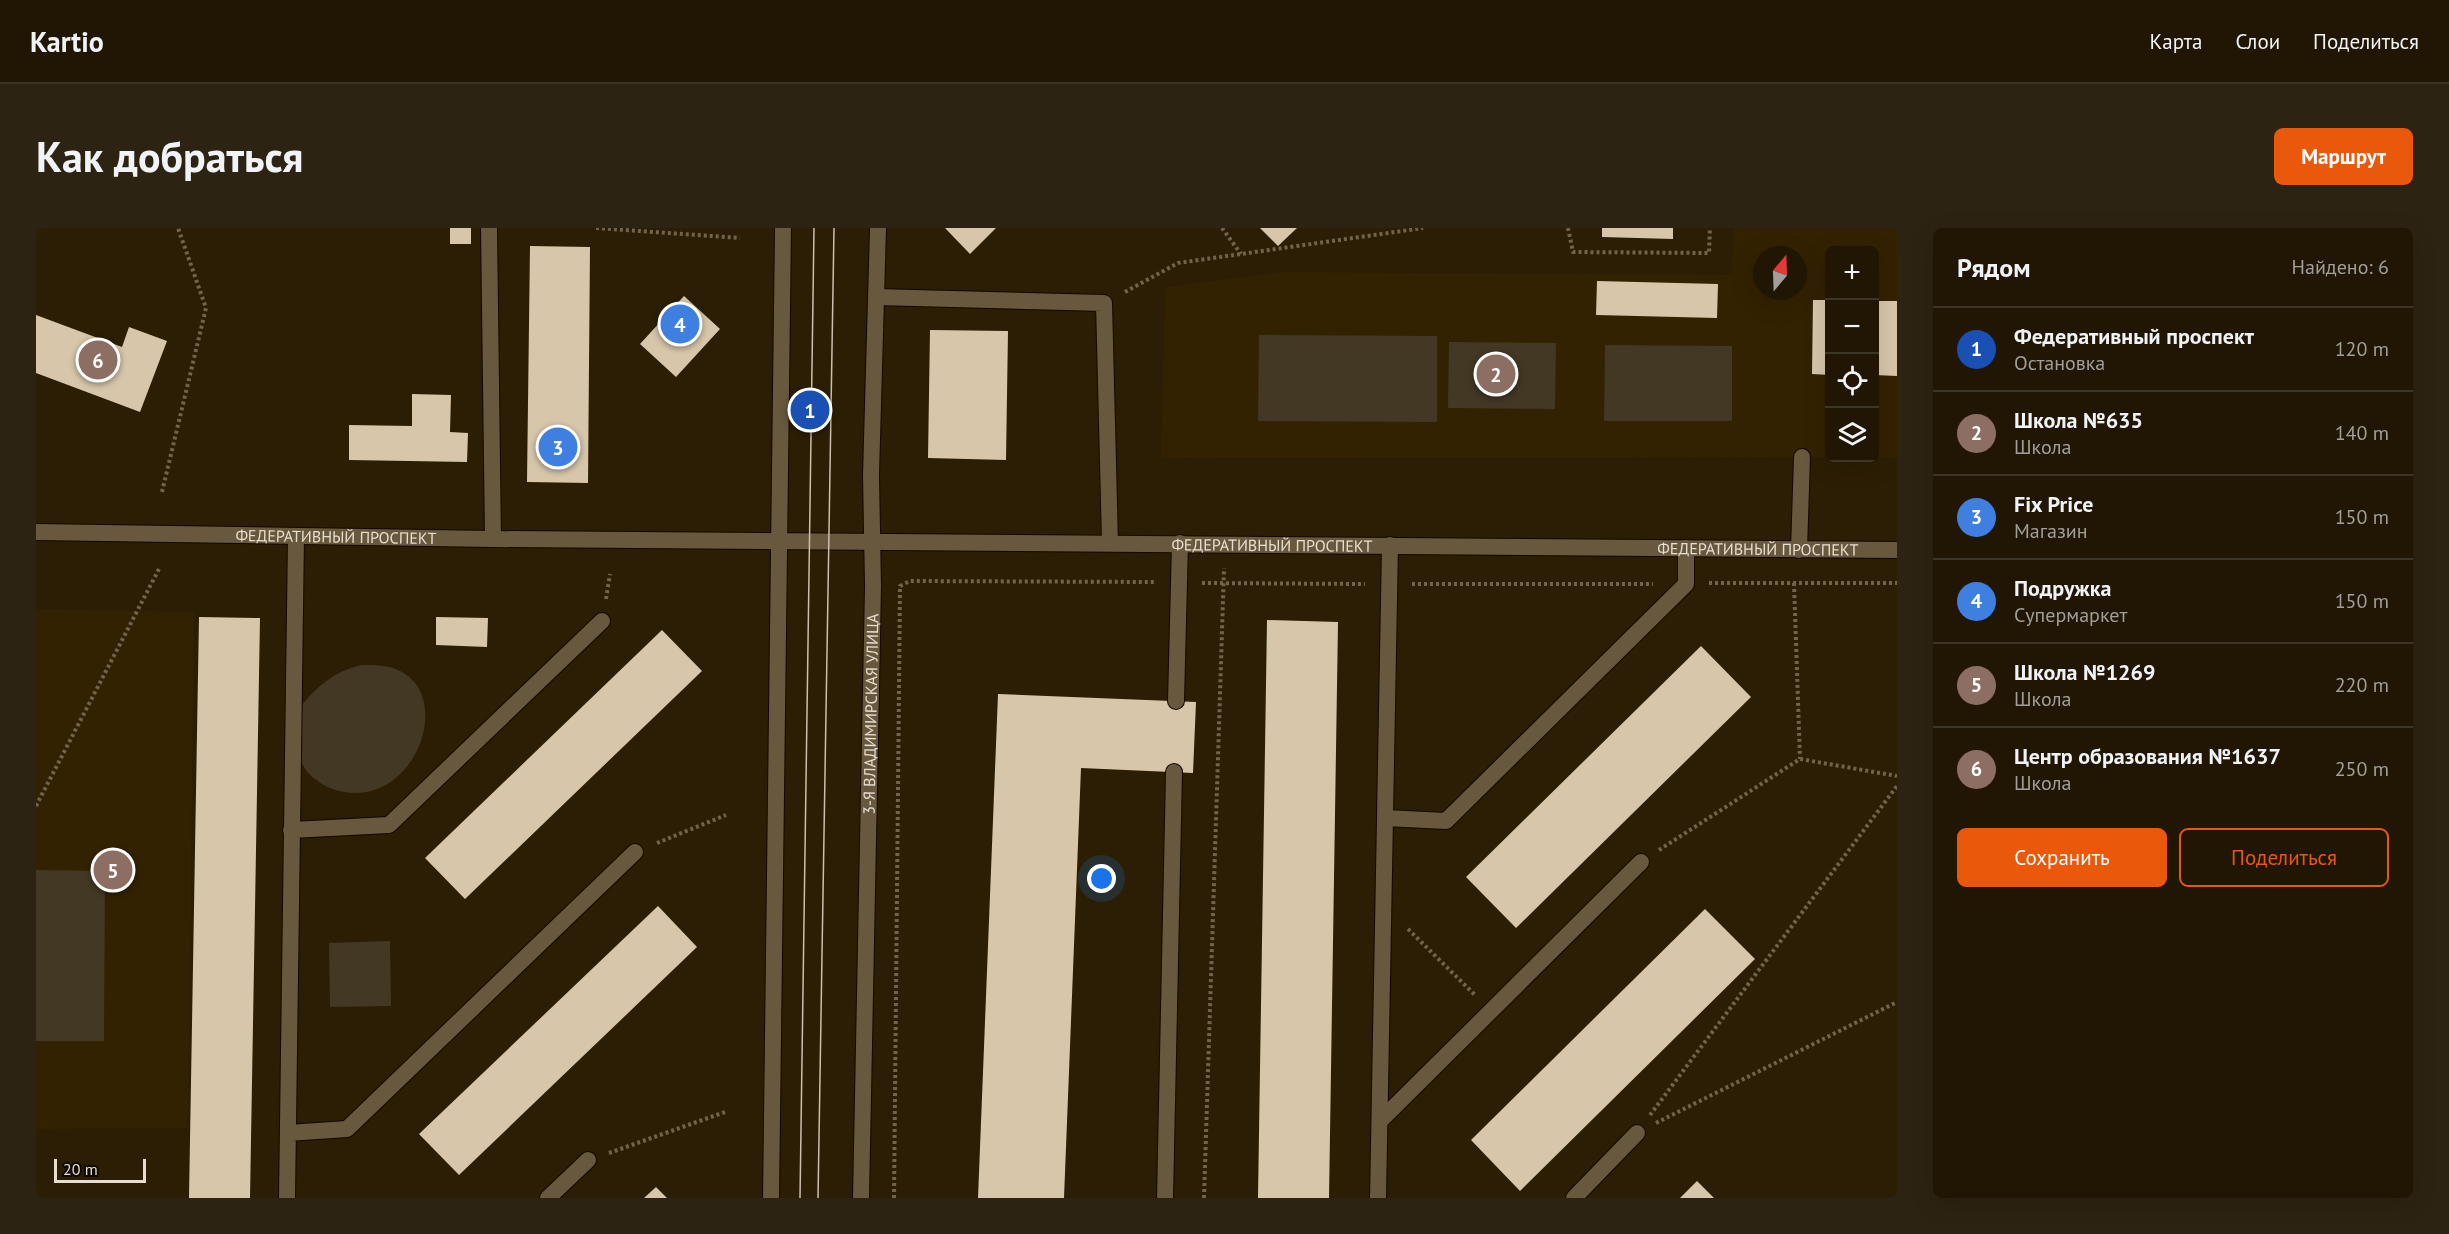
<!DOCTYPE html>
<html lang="ru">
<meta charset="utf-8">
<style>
body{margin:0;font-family:"PT Sans",sans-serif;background:#2d2312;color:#f1f3f6}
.controls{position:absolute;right:18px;top:18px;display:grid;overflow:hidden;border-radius:9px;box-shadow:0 6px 24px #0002}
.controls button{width:54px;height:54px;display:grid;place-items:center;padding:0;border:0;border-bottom:2px solid #3d3525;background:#201603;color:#f1f3f6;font:30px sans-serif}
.compass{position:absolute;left:1717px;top:18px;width:54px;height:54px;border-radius:50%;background:#201603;box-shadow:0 6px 24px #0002;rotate:19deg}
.scale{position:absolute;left:18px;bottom:15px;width:92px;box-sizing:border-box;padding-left:6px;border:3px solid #e7decf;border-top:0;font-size:16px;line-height:21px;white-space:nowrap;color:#e7decf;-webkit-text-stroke:4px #0e0902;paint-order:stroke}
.you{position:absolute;left:1066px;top:651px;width:21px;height:21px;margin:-15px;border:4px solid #fff;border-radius:50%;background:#1a73e8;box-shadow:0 0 0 9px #1a73e833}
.badge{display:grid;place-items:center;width:39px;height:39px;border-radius:50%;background:#ea580c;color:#fff;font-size:20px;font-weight:700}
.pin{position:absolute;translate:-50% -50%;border:3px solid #fff;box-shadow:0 2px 6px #0006}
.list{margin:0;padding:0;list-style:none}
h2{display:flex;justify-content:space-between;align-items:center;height:78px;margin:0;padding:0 24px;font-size:26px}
h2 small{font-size:20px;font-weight:400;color:#a29f9a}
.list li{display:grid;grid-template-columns:39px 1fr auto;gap:18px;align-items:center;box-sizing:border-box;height:84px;padding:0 24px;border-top:2px solid #3d3525}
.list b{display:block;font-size:22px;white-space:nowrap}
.list p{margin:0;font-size:20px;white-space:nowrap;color:#a29f9a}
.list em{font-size:20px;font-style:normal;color:#a29f9a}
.actions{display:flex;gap:12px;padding:18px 24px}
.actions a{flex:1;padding:14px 0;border:2px solid #ea580c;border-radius:9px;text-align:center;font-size:21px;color:#ea580c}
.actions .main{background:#ea580c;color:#fff}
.icon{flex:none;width:33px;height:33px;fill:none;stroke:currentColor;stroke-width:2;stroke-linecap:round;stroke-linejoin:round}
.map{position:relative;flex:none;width:1861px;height:970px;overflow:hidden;border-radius:9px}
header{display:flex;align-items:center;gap:36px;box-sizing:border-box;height:84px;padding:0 30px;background:#201603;border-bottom:2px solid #3d3525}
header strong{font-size:28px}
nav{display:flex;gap:33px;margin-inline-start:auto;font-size:21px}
.intro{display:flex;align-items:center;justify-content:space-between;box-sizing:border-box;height:144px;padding:0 36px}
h1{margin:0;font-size:42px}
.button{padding:15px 27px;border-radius:9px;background:#ea580c;color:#fff;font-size:21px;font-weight:700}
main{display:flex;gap:36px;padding:0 36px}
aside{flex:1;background:#201603;border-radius:9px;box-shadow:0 6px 24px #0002}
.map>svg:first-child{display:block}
</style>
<header>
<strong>Kartio</strong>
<nav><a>Карта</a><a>Слои</a><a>Поделиться</a></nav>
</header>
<div class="intro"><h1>Как добраться</h1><a class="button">Маршрут</a></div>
<main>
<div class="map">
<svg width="1861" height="970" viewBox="0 0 1861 970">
<rect width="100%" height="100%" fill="#2b1e04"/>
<path fill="#332201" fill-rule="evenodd" d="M1698,0H1861V230H1815H1838V22H1794L1793,229L1125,230L1129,59L1245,44L1695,47ZM1726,27H1762V63H1726Z
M0,381L158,384L152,900L0,901Z"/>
<path fill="#433824" d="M1223,107L1401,108V194L1222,193Z
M1413,114L1520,115L1519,181L1412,180Z
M1569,117L1696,118V193H1568Z
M326,437C339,437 351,437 362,442C423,469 374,591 294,560C283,555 268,545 265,532C262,518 266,493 266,477C283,456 300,443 326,437Z
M0,642L69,643L68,813H0Z
M354,713L355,778L294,779L293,715Z"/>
<path fill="#d7c6aa" d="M414,0H435V16H414Z
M909,0H960L934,26Z
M1224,0H1261L1242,18Z
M1566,0H1637V11L1566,9Z
M494,18L554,19L552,255L491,254Z
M1561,53L1682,56L1681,90L1560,87Z
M648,68L684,101L640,149L604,116Z
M1777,72H1794V147L1776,146Z
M1838,73H1861V148L1838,147Z
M0,87L86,119L93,99L131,113L104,184L0,145Z
M894,102L972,103L970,232L892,230Z
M376,166L415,167L414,204L432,205L431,234L313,232V197L376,198Z
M163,389L224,390L214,970H153Z
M400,389L452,390L451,419L400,417Z
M1231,392L1302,394L1293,970H1222Z
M626,402L666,443L429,671L389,630Z
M1665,418L1715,469L1480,700L1430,649Z
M962,466L1160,474L1157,545L1045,540L1028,970H942Z
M622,678L661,719L423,947L383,906Z
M1669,681L1719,731L1484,963L1435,912Z
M1661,953L1678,970H1644Z
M620,959L631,970H608Z"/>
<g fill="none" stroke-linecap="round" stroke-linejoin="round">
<defs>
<path id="service" d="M453,0L457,311
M840,69L1068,75L1074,315
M1763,322L1766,229
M1140,473L1144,315
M1349,590L1410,593L1650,356V320
M255,602L353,597L566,393
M1344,893L1605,634
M252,905L311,901L599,624
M251,970L260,308
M512,970L552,932
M1129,970L1138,544
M1342,970L1354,317
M1538,970L1601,905"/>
<g id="minor">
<path id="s1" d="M0,304L457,311L1861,322"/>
</g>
<g id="tertiary">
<path d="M735,970L747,0"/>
<path id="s2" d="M825,970L837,358L835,247L842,0"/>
</g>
</defs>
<use href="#service" stroke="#130700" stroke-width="18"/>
<use href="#minor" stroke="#130700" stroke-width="18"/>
<use href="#tertiary" stroke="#130700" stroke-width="18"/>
<path stroke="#70644e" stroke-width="4" stroke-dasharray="3 3" stroke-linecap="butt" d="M560,0L704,10
M1186,0L1205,26
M1532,0L1537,24L1673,25L1674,0
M1089,64L1142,35L1387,0
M126,264L170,80L142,0
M1166,355L1329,356
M1673,355H1861
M1758,355L1764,531
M1376,356H1617
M570,371L574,346
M0,578L124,339
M621,615L690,587
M1623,622L1764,531L1861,548
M1372,701L1439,767
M1614,887L1861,558
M1620,895L1861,774
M573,925L689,884
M858,970L864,358L874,353L1119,354
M1168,970L1188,340"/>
<use href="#service" stroke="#67583e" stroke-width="16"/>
<use href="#minor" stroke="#67583e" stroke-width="16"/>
<use href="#tertiary" stroke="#67583e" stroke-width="16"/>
<path stroke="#cac0b0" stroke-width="1.5" d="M764,970L778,0
M782,970L798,0"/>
</g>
<g text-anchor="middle" stroke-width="6" stroke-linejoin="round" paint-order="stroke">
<g font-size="16" fill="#e7decf" stroke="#0e0902">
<text dy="6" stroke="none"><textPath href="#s1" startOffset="300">ФЕДЕРАТИВНЫЙ ПРОСПЕКТ</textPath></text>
<text dy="6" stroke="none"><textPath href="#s1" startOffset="1236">ФЕДЕРАТИВНЫЙ ПРОСПЕКТ</textPath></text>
<text dy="6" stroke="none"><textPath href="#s1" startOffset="1722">ФЕДЕРАТИВНЫЙ ПРОСПЕКТ</textPath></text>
<text dy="6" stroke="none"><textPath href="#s2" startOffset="484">3-Я ВЛАДИМИРСКАЯ УЛИЦА</textPath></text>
</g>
</g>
</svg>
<div class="controls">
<button>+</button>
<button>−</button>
<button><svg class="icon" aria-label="locate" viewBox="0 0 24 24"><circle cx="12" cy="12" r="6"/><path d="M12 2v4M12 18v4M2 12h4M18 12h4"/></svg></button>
<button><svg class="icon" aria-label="layers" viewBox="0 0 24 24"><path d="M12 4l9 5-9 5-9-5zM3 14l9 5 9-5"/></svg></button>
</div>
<svg class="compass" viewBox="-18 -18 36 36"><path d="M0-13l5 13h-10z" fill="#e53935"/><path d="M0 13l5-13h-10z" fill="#a29f9a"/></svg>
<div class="scale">20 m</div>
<div class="you"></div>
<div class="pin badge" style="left:774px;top:182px;background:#1a4fb4">1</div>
<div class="pin badge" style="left:1460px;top:146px;background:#8d6e63">2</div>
<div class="pin badge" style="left:522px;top:219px;background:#3f7fe0">3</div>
<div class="pin badge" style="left:644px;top:96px;background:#3f7fe0">4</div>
<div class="pin badge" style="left:77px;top:642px;background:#8d6e63">5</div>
<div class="pin badge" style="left:62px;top:132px;background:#8d6e63">6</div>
</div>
<aside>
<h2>Рядом<small>Найдено: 6</small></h2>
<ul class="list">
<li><span class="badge" style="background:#1a4fb4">1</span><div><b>Федеративный проспект</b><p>Остановка</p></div><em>120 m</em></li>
<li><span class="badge" style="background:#8d6e63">2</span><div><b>Школа №635</b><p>Школа</p></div><em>140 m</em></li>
<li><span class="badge" style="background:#3f7fe0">3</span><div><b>Fix Price</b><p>Магазин</p></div><em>150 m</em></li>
<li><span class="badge" style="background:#3f7fe0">4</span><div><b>Подружка</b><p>Супермаркет</p></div><em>150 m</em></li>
<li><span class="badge" style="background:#8d6e63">5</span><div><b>Школа №1269</b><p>Школа</p></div><em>220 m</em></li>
<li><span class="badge" style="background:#8d6e63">6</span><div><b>Центр образования №1637</b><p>Школа</p></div><em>250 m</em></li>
</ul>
<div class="actions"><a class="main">Сохранить</a><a>Поделиться</a></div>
</aside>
</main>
